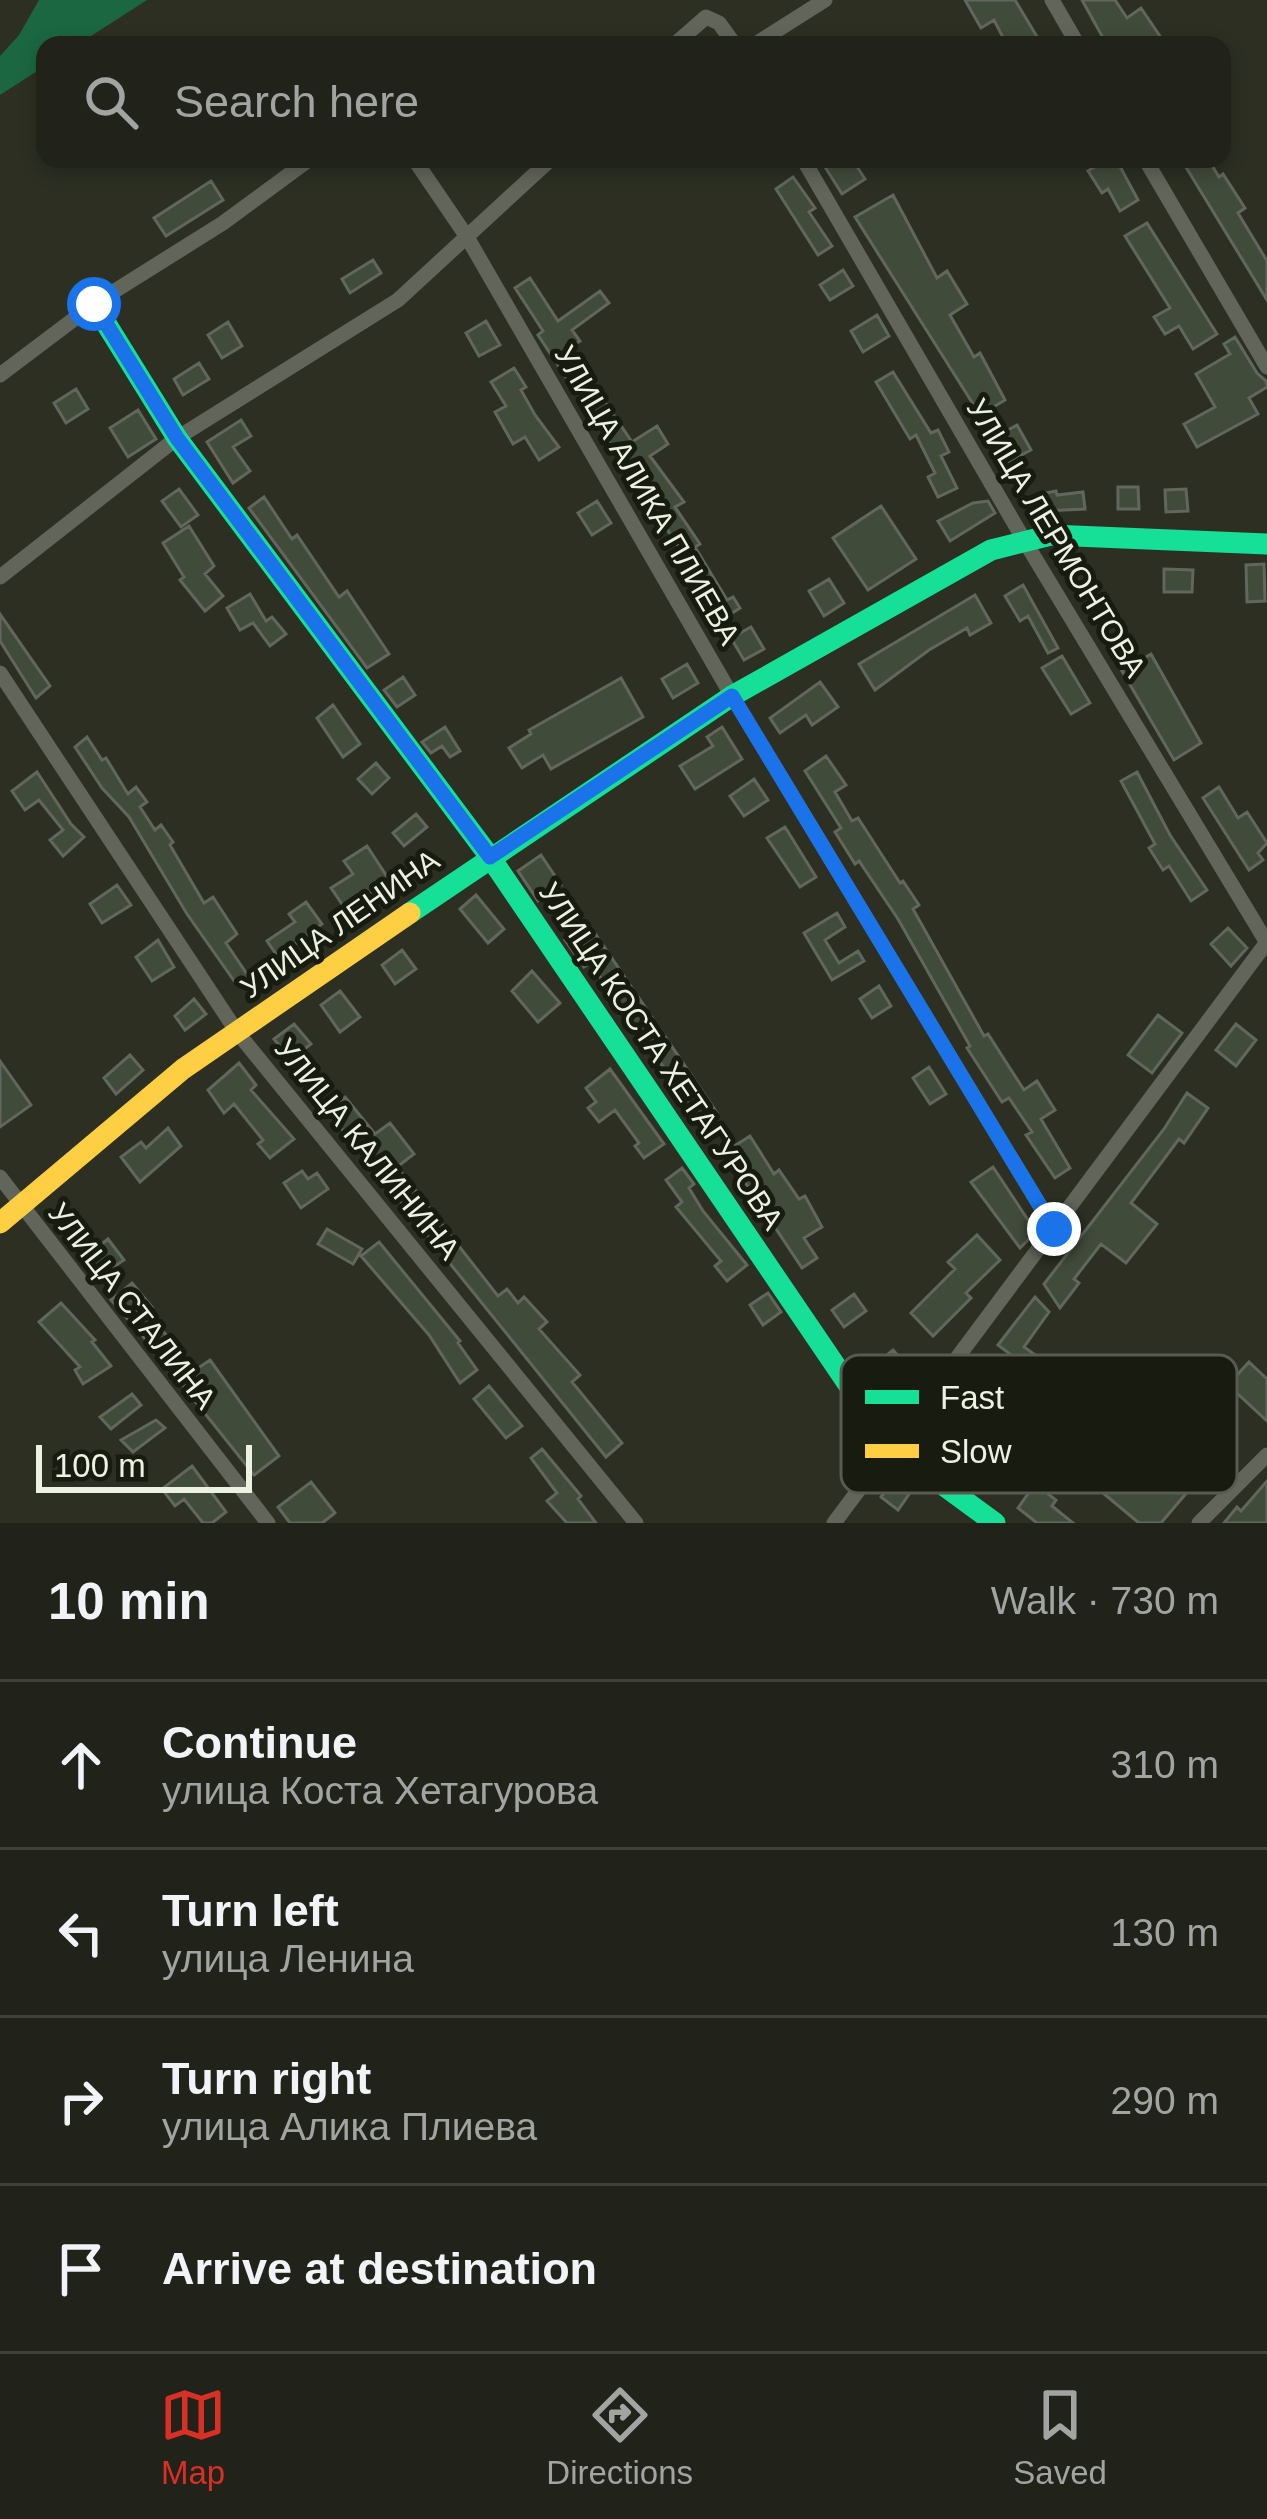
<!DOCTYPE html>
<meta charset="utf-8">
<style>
body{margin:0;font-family:Arial,sans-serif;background:#2d2f27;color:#f1f3f6}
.scale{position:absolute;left:36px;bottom:30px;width:216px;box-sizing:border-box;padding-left:12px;border:6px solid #ecf1e2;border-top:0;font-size:33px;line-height:42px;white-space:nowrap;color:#ecf1e2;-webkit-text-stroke:9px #181b10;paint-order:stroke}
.stop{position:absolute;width:36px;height:36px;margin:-27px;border:9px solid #1a73e8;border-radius:50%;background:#fff}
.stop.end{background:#1a73e8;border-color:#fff;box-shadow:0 3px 12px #0008}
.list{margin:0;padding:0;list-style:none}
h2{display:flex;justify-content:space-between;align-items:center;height:156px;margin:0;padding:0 48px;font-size:51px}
h2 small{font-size:39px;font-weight:400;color:#a2a4a2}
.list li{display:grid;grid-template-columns:78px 1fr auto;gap:36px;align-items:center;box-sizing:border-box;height:168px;padding:0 48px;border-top:3px solid #3e4039}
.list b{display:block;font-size:45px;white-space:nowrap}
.list p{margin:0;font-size:39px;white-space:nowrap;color:#a2a4a2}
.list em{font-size:39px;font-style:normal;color:#a2a4a2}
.icon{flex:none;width:66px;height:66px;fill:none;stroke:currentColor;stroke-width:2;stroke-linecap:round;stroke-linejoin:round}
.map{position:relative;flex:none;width:1267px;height:1523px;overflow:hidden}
.search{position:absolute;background:#21231a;box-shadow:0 6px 18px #0003;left:36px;right:36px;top:36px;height:132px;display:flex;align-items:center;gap:30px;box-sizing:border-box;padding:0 42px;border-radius:24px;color:#a2a4a2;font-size:45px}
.sheet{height:828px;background:#21231a}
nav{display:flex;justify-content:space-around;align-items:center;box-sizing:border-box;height:168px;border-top:3px solid #3e4039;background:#21231a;font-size:33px;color:#a2a4a2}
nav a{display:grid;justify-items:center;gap:6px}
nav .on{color:#d93025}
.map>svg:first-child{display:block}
</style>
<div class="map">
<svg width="1267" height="1523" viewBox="0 0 1267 1523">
<rect width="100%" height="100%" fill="#2c2f22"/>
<path fill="#1b6742" d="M39,0H147L77,45H45V66L0,95V56L19,35Z"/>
<path fill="#414b3a" stroke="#61675c" stroke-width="3" d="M965,0H1015L1042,45H1007L994,20L981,28Z
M1082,0H1115L1127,18L1141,8L1162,39L1153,45H1107Z
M820,159H852L865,179L842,194Z
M1107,159H1116L1138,200L1120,211L1108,189L1102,193L1088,171Z
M1181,159H1208L1219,177L1223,174L1245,208L1238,213L1267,261V300Z
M793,177L815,208L809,212L832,246L818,255L776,189Z
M211,181L223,200L166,236L154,218Z
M893,195L937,278L947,271L967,304L950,315L974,357L980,353L1005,400L980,415L855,217Z
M1147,223L1217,334L1193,349L1179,326L1165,334L1154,317L1170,308L1125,236Z
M373,260L381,273L350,293L342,279Z
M843,270L853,286L830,300L820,285Z
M530,278L558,321L600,291L609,303L572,330L580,341L569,348L632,442L657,426L668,444L650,456L684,502L675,507L700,544L695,547L727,600L733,597L740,608L718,622L688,573L694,570L538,335L543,331L515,288Z
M877,315L889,336L863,352L851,331Z
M486,321L500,345L479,356L466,333Z
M228,322L242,346L222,358L208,335Z
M1235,337L1257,373L1267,382V387L1249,398L1258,414L1197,447L1184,424L1215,407L1196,374L1230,354L1224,344Z
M199,363L209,379L183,395L174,379Z
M514,368L526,387L521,390L535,415L559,447L539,460L525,437L513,444L495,412L506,406L491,382Z
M893,372L931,433L938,430L949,452L941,456L957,488L938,497L928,477L935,473L916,435L910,439L876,382Z
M76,389L88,409L66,423L54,403Z
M138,410L156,439L128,457L110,428Z
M241,420L251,436L233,447L250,471L233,483L207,442Z
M1017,425L1031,450L1006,463L992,439Z
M1118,487H1138L1139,509H1118Z
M179,489L198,515L181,527L162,501Z
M1186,489L1188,511L1166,512L1165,490Z
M1056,491L1057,495L1083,492L1085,509L1044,511L1041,494Z
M264,497L292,539L297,535L339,597L347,591L389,654L367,668L249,508Z
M597,501L611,523L592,535L578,513Z
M988,501L995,513L950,541L938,521L973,503Z
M881,506L916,559L868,590L833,538Z
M189,526L214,566L205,574L223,596L205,611L180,580L184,577L163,543Z
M1264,564L1265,601L1247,602L1246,565Z
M1164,569L1193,570L1192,592H1164Z
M829,579L844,603L824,616L809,591Z
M1023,585L1058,648L1048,653L1028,616L1020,621L1005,596Z
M250,594L266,621L272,617L286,634L270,646L253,623L240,630L227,608Z
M975,595L991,623L970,635L967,628L929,650L875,690L859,664Z
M0,614L50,686L36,698L0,641Z
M751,627L764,649L744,660L731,638Z
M1151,654L1201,743L1174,760L1122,671Z
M1062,656L1090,703L1071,714L1042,668Z
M687,664L698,683L673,698L662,679Z
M403,677L415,695L397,707L384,690Z
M621,678L643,717L551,769L543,755L522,768L509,748L531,734L529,730Z
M820,682L838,707L812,725L806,715L780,733L770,718Z
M333,705L360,744L343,757L317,718Z
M445,727L460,751L450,757L442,746L431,753L422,742Z
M722,727L742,759L695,789L680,766L713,746L707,737Z
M87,737L102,760L106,758L128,794L136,787L147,802L140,807L155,830L161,825L173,842L170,845L204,903L213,897L237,934L226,943L249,977L237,985L187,914L129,817L102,788L75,747Z
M826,756L846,785L835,792L852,821L858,818L900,883L903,881L919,905L913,909L984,1036L988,1034L1024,1090L1037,1081L1055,1110L1041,1119L1070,1168L1055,1178L1026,1135L1032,1132L1009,1098L1002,1102L967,1048L970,1046L898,919L859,861L855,864L835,832L841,828L805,771Z
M376,763L389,778L372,794L358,779Z
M37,772L71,824L84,837L63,856L50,840L63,830L39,800L25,810L12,791Z
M1137,772L1170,835L1207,890L1191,901L1169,866L1163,870L1149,848L1155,844L1121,781Z
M754,779L768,800L744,816L730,796Z
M1219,787L1238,818L1247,812L1267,843L1258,853L1263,860L1249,870L1203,798Z
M416,814L427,827L404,846L393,833Z
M785,827L816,877L800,887L767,838Z
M367,846L390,881L346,910L331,888L353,874L344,861Z
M541,855L561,885L538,901L518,871Z
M117,885L131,905L102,923L90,904Z
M476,895L504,929L488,943L460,909Z
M306,902L322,924L278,957L267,941L295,922L289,914Z
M837,913L845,927L825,940L839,963L858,951L864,961L832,980L804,933Z
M588,923L717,1113L703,1123L590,963L584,967L565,940Z
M1228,928L1247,948L1231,966L1211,944Z
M158,940L174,967L152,981L136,957Z
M402,950L416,969L395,984L382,965Z
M532,971L560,1003L538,1022L512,991Z
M879,986L891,1006L872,1018L860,999Z
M340,991L360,1017L340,1032L321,1005Z
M194,999L206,1014L185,1030L175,1016Z
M1158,1015L1182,1033L1152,1073L1128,1055Z
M294,1024L311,1044L290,1060L274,1039Z
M1236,1024L1256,1040L1236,1066L1216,1050Z
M130,1055L143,1070L116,1094L104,1078Z
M0,1061L31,1105L0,1127Z
M239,1063L256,1085L251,1090L294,1139L270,1158L258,1144L263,1140L234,1104L224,1113L208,1090Z
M929,1067L946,1094L930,1104L913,1078Z
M610,1069L664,1144L644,1158L635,1146L639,1143L615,1110L599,1122L588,1108L596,1102L586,1088Z
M1187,1093L1208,1108L1184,1143L1179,1139L1131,1203L1157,1224L1126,1263L1101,1244L1074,1279L1079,1283L1060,1308L1044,1284L1164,1129Z
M345,1097L375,1134L390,1123L414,1154L397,1167L498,1296L507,1289L518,1303L524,1297L547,1322L539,1329L580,1375L572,1382L622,1443L606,1457L327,1111Z
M168,1128L181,1146L140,1182L121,1157L141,1142L146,1148Z
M750,1136L774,1174L779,1170L799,1199L805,1196L822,1227L804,1238L817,1258L802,1268L725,1152Z
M993,1167L1036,1232L1020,1248L971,1182Z
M682,1168L694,1184L689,1188L703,1211L747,1265L727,1281L715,1266L721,1261L676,1207L682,1202L666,1180Z
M302,1171L308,1179L317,1173L328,1189L301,1208L284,1183Z
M327,1229L362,1249L353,1264L318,1244Z
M977,1235L1000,1260L966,1293L971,1298L933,1336L911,1313L955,1269L948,1262Z
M108,1239L124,1260L97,1278L83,1259Z
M379,1242L460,1341L458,1343L477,1370L460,1383L429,1335L361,1256Z
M132,1283L152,1307L146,1312L175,1345L159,1355L111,1300Z
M768,1293L781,1312L763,1325L750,1305Z
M854,1294L866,1311L844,1327L832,1310Z
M1035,1297L1049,1312L1024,1347L1038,1357L1030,1369L998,1345Z
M61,1303L95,1340L92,1342L111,1366L83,1384L75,1370L80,1367L39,1322Z
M893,1350L909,1368L892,1383L876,1364Z
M210,1360L279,1456L254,1475L179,1381Z
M1249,1362L1267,1379V1421L1228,1385Z
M489,1386L522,1426L506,1438L474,1399Z
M132,1394L141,1405L111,1429L100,1417Z
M1177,1409L1222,1451L1161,1523H1139L1103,1493Z
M156,1420L165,1428L133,1452L121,1440Z
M542,1449L581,1496L578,1499L596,1523H567L547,1501L557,1493L531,1458Z
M192,1466L226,1512L212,1523H203L184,1499L175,1506L162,1489Z
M899,1472L916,1484L898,1510L881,1497Z
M1267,1481V1523H1224L1237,1507L1241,1511Z
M311,1482L335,1513L322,1523H290L278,1507Z
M1035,1484L1056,1500L1052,1506L1073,1523H1037L1018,1508Z"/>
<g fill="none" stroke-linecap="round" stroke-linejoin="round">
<path stroke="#62655a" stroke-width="15" d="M1052,0L1078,45
M674,45L706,17L719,23L735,45
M754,45L825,0
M414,159L467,237L732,696L1054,1229
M803,159L1024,540L1267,943
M1145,159L1267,367
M0,375L94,304L223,223L310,159
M0,577L177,438L398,300L551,159
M0,673L237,1032L636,1523
M0,1177L268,1523
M834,1523L1267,942
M1199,1523L1267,1455"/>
<path stroke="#16e098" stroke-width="21" d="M94,304L177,438L490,857L890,1446L995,1523
M410,913L732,696L991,550L1051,535L1267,544"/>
<path stroke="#ffcf43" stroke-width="21" d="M0,1223L183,1069L410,913"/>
</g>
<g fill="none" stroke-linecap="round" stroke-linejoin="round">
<path stroke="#1a73e8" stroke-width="15" d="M94,304L177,438L490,857L732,696L1054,1229"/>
</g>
<g text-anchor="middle" stroke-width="10" stroke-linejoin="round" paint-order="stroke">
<g font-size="30" fill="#ecf1e2" stroke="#181b10">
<text transform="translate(647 495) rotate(60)" y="10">УЛИЦА АЛИКА ПЛИЕВА</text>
<text transform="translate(1056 538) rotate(59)" y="10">УЛИЦА ЛЕРМОНТОВА</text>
<text transform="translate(340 924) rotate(-35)" y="10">УЛИЦА ЛЕНИНА</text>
<text transform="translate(661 1056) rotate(56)" y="10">УЛИЦА КОСТА ХЕТАГУРОВА</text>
<text transform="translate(367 1149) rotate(51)" y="10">УЛИЦА КАЛИНИНА</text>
<text transform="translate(132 1306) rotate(52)" y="10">УЛИЦА СТАЛИНА</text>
</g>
</g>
<rect x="841" y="1355" width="396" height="138" rx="18" fill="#181b10" stroke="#585b4f" stroke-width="3"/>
<rect x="865" y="1390" width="54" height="14" fill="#16e098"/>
<rect x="865" y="1444" width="54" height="14" fill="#ffcf43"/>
<g font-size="33" fill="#ecf1e2">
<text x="940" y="1409">Fast</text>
<text x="940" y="1463">Slow</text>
</g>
</svg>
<div class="scale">100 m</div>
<div class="stop" style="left:94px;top:304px"></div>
<div class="stop end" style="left:1054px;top:1229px"></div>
<div class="search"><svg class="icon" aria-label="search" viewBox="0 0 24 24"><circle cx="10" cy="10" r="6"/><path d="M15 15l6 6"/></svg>Search here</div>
</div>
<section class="sheet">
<h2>10 min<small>Walk · 730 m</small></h2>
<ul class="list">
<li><svg class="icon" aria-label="ahead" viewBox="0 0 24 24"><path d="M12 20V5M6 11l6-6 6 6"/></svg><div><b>Continue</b><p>улица Коста Хетагурова</p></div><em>310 m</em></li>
<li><svg class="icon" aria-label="left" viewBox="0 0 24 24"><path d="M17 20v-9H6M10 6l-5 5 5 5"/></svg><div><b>Turn left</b><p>улица Ленина</p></div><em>130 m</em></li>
<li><svg class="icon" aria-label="right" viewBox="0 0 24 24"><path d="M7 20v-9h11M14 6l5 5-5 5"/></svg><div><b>Turn right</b><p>улица Алика Плиева</p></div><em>290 m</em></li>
<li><svg class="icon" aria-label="arrive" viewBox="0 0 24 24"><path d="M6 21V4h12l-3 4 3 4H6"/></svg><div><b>Arrive at destination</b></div></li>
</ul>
</section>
<nav>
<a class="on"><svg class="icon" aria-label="map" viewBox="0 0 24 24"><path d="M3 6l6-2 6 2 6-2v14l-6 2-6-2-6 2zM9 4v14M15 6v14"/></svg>Map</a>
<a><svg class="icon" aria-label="directions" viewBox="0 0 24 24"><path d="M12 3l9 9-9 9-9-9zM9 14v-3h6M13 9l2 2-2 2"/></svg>Directions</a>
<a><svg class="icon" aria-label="saved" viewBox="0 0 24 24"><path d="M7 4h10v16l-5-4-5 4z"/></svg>Saved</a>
</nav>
